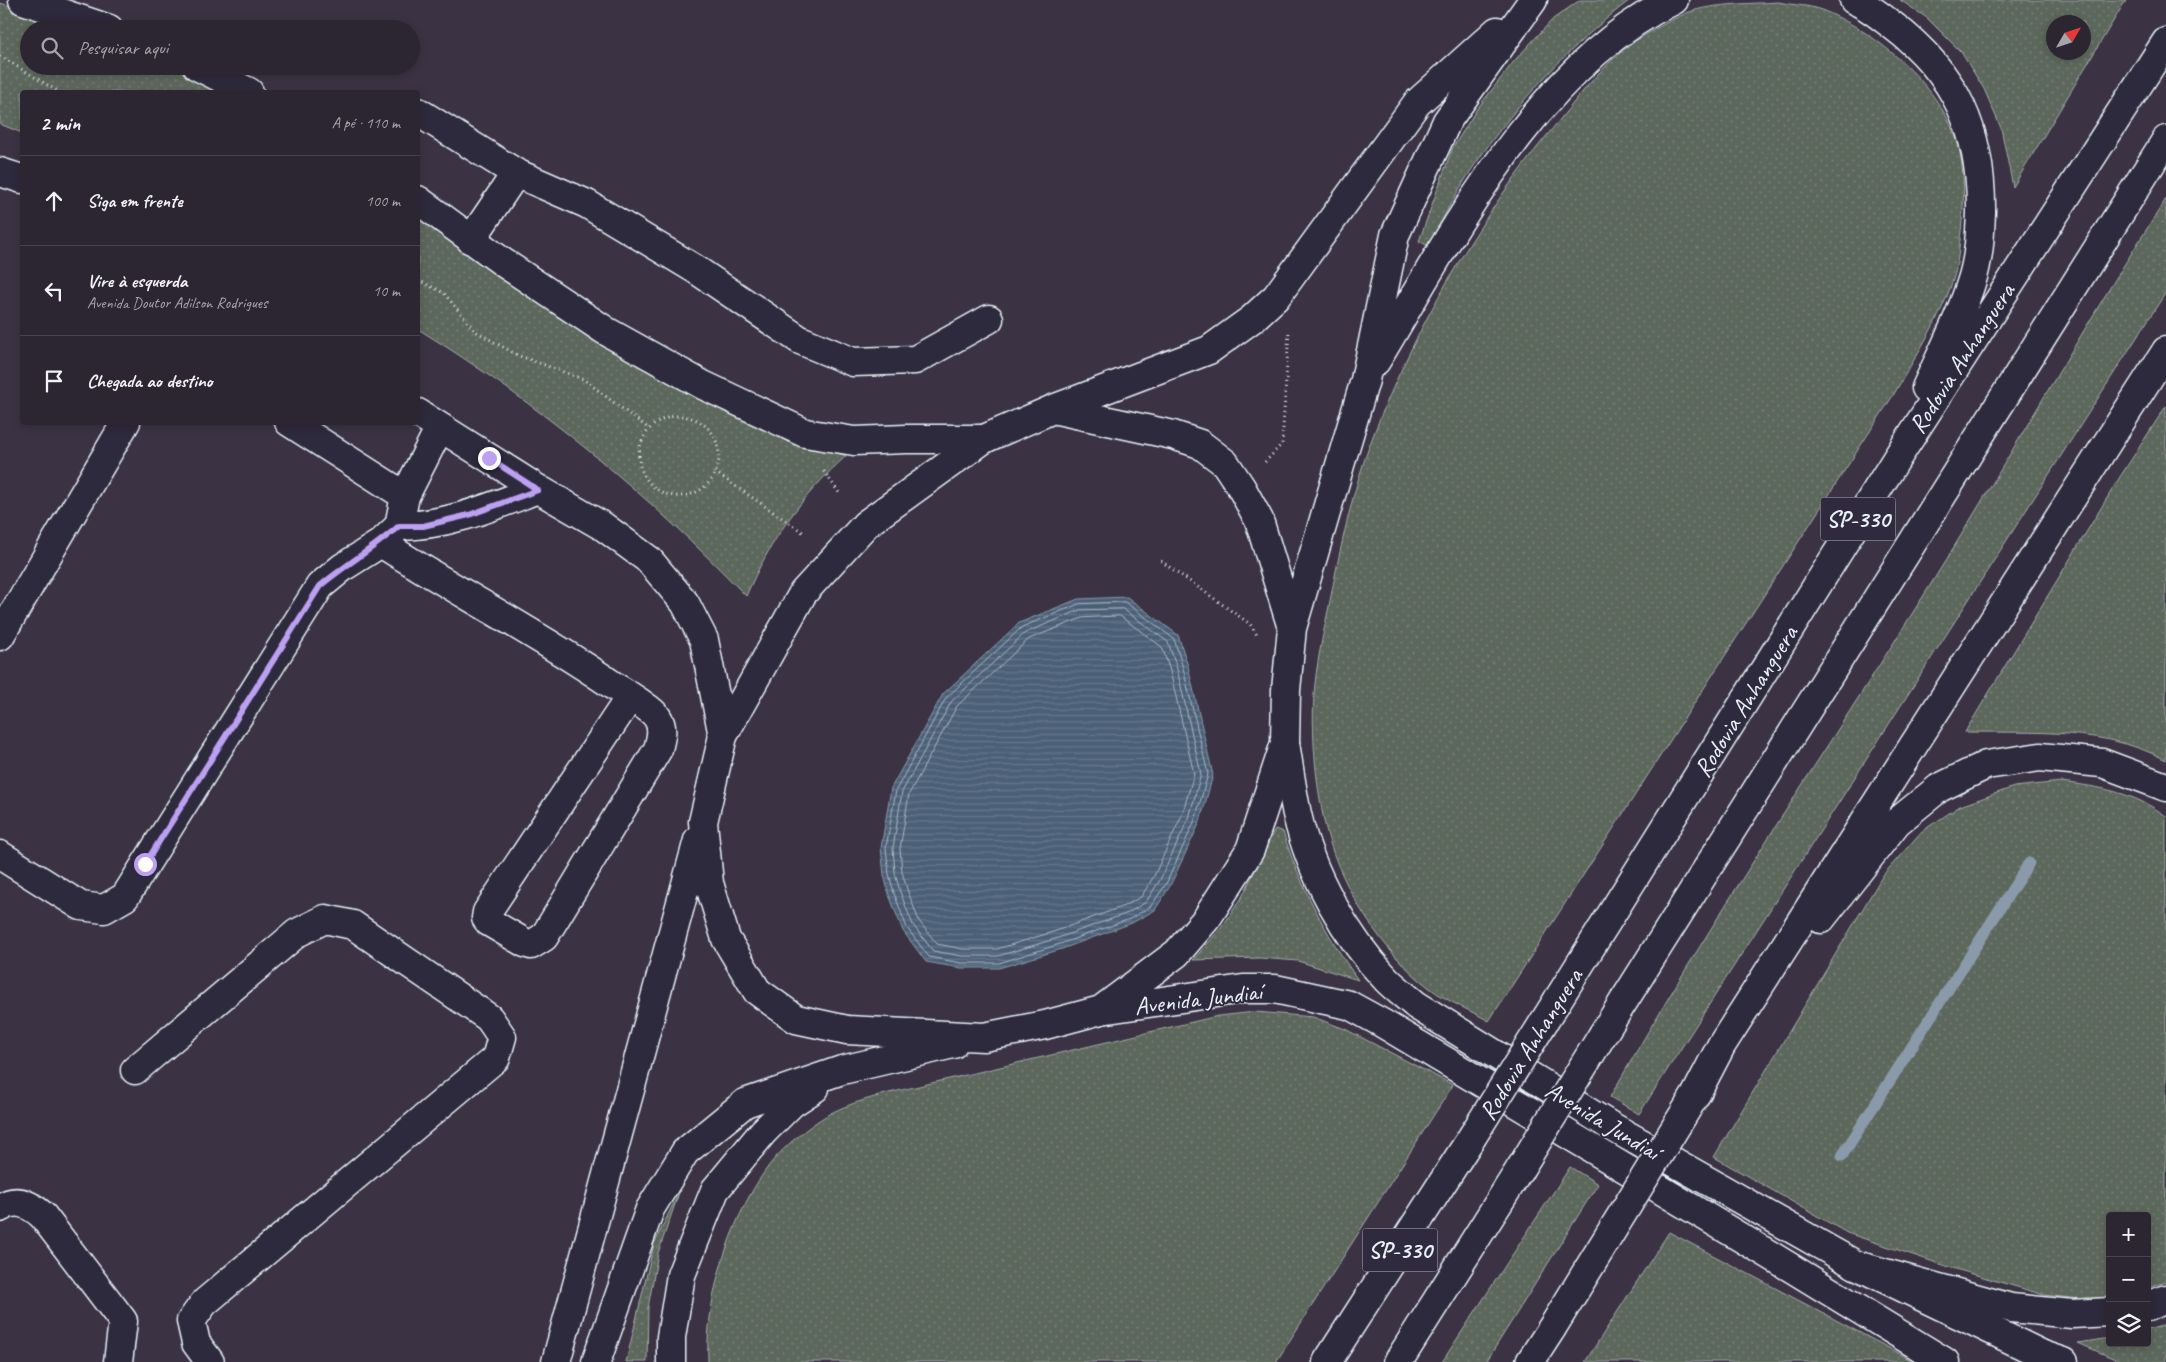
<!DOCTYPE html>
<html lang="pt">
<meta charset="utf-8">
<style>
body{margin:0;font-family:Caveat,sans-serif;background:#342e3a;color:#f1f3f6}
.controls{position:absolute;right:15px;bottom:15px;display:grid;overflow:hidden;border-radius:5px;box-shadow:0 2px 8px #0003}
.controls button{width:45px;height:45px;display:grid;place-items:center;padding:0;border:0;border-bottom:1px solid #48434d;background:#2c2632;color:#f1f3f6;font:25px sans-serif}
.compass{position:absolute;left:2046px;top:15px;width:45px;height:45px;border-radius:50%;background:#2c2632;box-shadow:0 2px 8px #0003;rotate:51deg}
.stop{position:absolute;width:15px;height:15px;margin:-11px;border:4px solid #bca0f2;border-radius:50%;background:#fff}
.stop.end{background:#bca0f2;border-color:#fff;box-shadow:0 1px 5px #0008}
.list{margin:0;padding:0;list-style:none}
h2{display:flex;justify-content:space-between;align-items:center;height:65px;margin:0;padding:0 20px;font-size:21px}
h2 small{font-size:16px;font-weight:400;color:#a6a5ac}
.list li{display:grid;grid-template-columns:32px 1fr auto;gap:15px;align-items:center;box-sizing:border-box;height:90px;padding:0 20px;border-top:1px solid #48434d}
.list b{display:block;font-size:19px;white-space:nowrap}
.list p{margin:0;font-size:16px;white-space:nowrap;color:#a6a5ac}
.list em{font-size:16px;font-style:normal;color:#a6a5ac}
.icon{flex:none;width:28px;height:28px;fill:none;stroke:currentColor;stroke-width:2;stroke-linecap:round;stroke-linejoin:round}
.map{position:relative;flex:none;width:2166px;height:1362px;overflow:hidden}
.search{position:absolute;background:#2c2632;box-shadow:0 2px 8px #0003;left:20px;top:20px;width:400px;height:55px;display:flex;align-items:center;gap:12px;box-sizing:border-box;padding:0 18px;border-radius:28px;color:#a6a5ac;font-size:19px}
.panel{position:absolute;background:#2c2632;box-shadow:0 2px 8px #0003;left:20px;top:90px;width:400px;height:335px;border-radius:5px}
.map>svg:first-child{display:block}
</style>
<div class="map">
<svg width="2166" height="1362" viewBox="0 0 2166 1362">
<defs>
<pattern id="grass-dots" width="8" height="8" patternUnits="userSpaceOnUse" patternTransform="scale(1.25)"><rect width="8" height="8" fill="#5d675c"/><path d="M2 2h.1M6 6h.1" fill="none" stroke="#747d74" stroke-width="1.8" stroke-linecap="round"/></pattern>
<pattern id="water-rules" width="6" height="5" patternUnits="userSpaceOnUse" patternTransform="scale(1.25)"><rect width="6" height="5" fill="#4c6077"/><path d="M0 2.5h6" fill="none" stroke="#66778b"/></pattern>
</defs>
<rect width="100%" height="100%" fill="#3b3343"/>
<filter id="ink" filterUnits="userSpaceOnUse"><feTurbulence type="fractalNoise" baseFrequency=".02" numOctaves="2"/><feDisplacementMap in="SourceGraphic" scale="10" xChannelSelector="R" yChannelSelector="G"/><feConvolveMatrix kernelMatrix="1 2 1 2 8 2 1 2 1" color-interpolation-filters="sRGB"/></filter>
<g filter="url(#ink)">
<path fill="url(#grass-dots)" stroke="#a2acaa" fill-rule="evenodd" d="M1580,0H1630C1570,46 1519,100 1476,163C1458,189 1443,218 1428,246L1419,241L1452,149L1477,109L1515,60L1553,19Z
M1900,0H2126L2013,187L2001,128L1984,89L1961,52L1927,18ZM2054,22H2084V52H2054Z
M1778,2C1791,5 1807,5 1819,9C1876,30 1948,91 1960,153C1965,179 1964,205 1961,231C1959,247 1958,265 1953,280C1940,320 1915,357 1894,394L1489,1021C1473,1012 1454,1004 1438,994C1390,962 1347,898 1330,843C1317,802 1311,738 1314,695C1316,665 1323,635 1329,606C1340,549 1352,491 1373,436C1412,334 1478,219 1548,134C1575,102 1601,64 1637,40C1651,31 1667,22 1682,15C1706,3 1751,4 1778,2Z
M0,3L87,29H29V66H181L236,92H22V133L0,124Z
M2166,199V292L1639,1114L1610,1097C1710,922 1823,755 1931,584C2011,456 2084,325 2166,199Z
M418,206L786,432L846,456C800,498 771,539 746,596C648,494 538,403 418,329Z
M2166,406V760C2103,727 2034,733 1965,732L2118,480Z
M2061,782C2100,787 2133,792 2166,816V1281L2147,1289V1216H2110V1302H2108L2044,1295L1949,1267L1847,1233L1714,1157L1883,875L1922,831L1960,806L2014,787Z
M1275,829L1283,832C1300,886 1326,934 1358,980L1298,961L1260,958L1193,960L1222,927L1242,897Z
M1256,1012L1313,1017L1345,1029L1453,1085L1276,1362H708C705,1300 729,1222 765,1171C778,1152 799,1134 818,1121C839,1106 864,1100 889,1093L1218,1016Z
M1570,1167L1598,1184L1486,1362H1442Z
M680,1190L658,1253L648,1308L647,1362H626L654,1244Z
M1669,1232L1904,1356L1914,1362H1585Z
M2166,1325V1362H2122L2078,1343L2110,1338V1343H2147V1330Z"/>
<path fill="url(#water-rules)" stroke="#8a9aab" d="M1127,597L1178,635L1188,666L1213,775L1200,822L1170,886L1155,910L1132,923L1062,949L999,968H961L926,962L903,931L889,895L884,875L881,848L891,788L943,694L1019,623L1078,599Z"/>
<g fill="none" stroke-linecap="round" stroke-linejoin="round">
<path stroke="#aab7c4" stroke-width="1" d="M1125,602L1174,639L1183,668L1208,774L1195,820L1166,884L1151,906L1130,919L1060,944L999,963H961L929,957L907,928L894,893L889,874L886,848L896,790L946,698L1022,627L1079,604Z
M1123,609L1168,642L1177,669L1201,774L1189,818L1160,880L1146,902L1128,913L1058,938L998,956H962L933,951L913,925L900,892L895,873L893,848L902,792L951,702L1025,633L1080,610Z
M1120,616L1162,647L1170,671L1194,774L1182,815L1154,876L1141,897L1124,906L1056,931L997,949H963L937,944L919,921L907,889L902,872L900,849L909,794L957,706L1029,639L1082,618Z"/>
<path stroke="#8a9aab" stroke-width="11" d="M1842,1156L2029,863"/>
<defs>
<path id="minor" d="M23,0L109,29
M197,66L249,92
M418,112L516,173L587,204L695,269L800,340L853,362L915,360L989,319
M0,172L22,179
M418,200L504,263L606,331L703,385L805,433L854,441L906,439H984
M471,240L516,173
M418,413L538,489L604,527L649,560L685,603L704,640L723,736
M289,422L405,496
M399,526C448,526 493,506 538,489
M381,543C457,592 539,634 614,686C623,692 652,709 657,717C664,727 661,738 658,749L544,937L531,945L525,943L489,922L486,918L487,912L630,697
M0,636L126,422
M0,855L81,906L104,909L125,897L320,586L343,567L381,543L399,526L405,496L440,427
M135,1070L297,933L325,919L353,925L489,1018L502,1037L496,1058L204,1303L191,1321L196,1343L210,1362
M0,1208C16,1197 30,1204 43,1216L123,1321L118,1362"/>
<path id="major" d="M1285,743C1289,767 1292,791 1297,814C1310,873 1346,937 1387,980C1396,989 1407,997 1416,1005L1609,1125L1856,1265L2043,1355L2064,1362
M1101,1010L1243,989H1275L1349,1005L1382,1023L1775,1258L1945,1362"/>
<path id="highway" d="M1854,0C1868,6 1880,16 1892,25C1956,73 1982,132 1981,212C1980,236 1979,260 1971,283C1960,319 1941,354 1926,388
M1376,361C1450,238 1538,64 1674,0
M1053,409L1173,435L1200,444L1225,463L1241,487L1259,520L1292,628L1286,690L1285,743L1250,850L1207,918L1177,953L1101,1010L1045,1025L984,1037L847,1030L796,1019L757,991L726,939L709,883L703,822L723,736L803,593L866,524L984,439Z
M1053,409L1209,350L1252,319L1276,297L1417,103L1497,31
M1292,628L1365,380L1395,235L1447,121L1533,0
M1821,919L1897,822L1939,788L1986,765L2040,757L2102,763L2166,787
M1557,1001L1897,458L2166,42
M1603,1034L2166,140
M1696,1094L1721,1046L2166,351
M1856,1265L2011,1308L2072,1314L2110,1312
M2147,1307L2166,1299
M556,1362L698,840
M596,1362L650,1209L685,1152L745,1103L842,1070L953,1044
M671,1362V1337L681,1275L715,1190L763,1132L792,1103L815,1088
M1327,1362L1472,1137
M1398,1362L1520,1169
M1530,1362L1552,1328"/>
</defs>
<use href="#minor" stroke="#e8f1f8" stroke-width="31"/>
<use href="#major" stroke="#e8f1f8" stroke-width="31"/>
<use href="#highway" stroke="#e8f1f8" stroke-width="31"/>
<path stroke="#e8f1f8" stroke-width="3" stroke-dasharray="1 4" stroke-linecap="butt" d="M0,56L59,92
M418,280L444,293L475,331L517,355L583,379L649,429
M639 456a40 40 0 1 1 80 0a40 40 0 1 1-80 0Z
M1265,462L1282,444L1289,331
M824,471L839,493
M715,472L804,533
M1161,561L1250,624L1257,635"/>
<use href="#minor" stroke="#2f2a3d" stroke-width="28"/>
<use href="#major" stroke="#2f2a3d" stroke-width="28"/>
<use href="#highway" stroke="#2f2a3d" stroke-width="28"/>
<defs>
<path id="highway-bridge" d="M1472,1137L1557,1001
M1520,1169L1603,1034
M1552,1328L1696,1094"/>
</defs>
<use href="#highway-bridge" stroke="#e8f1f8" stroke-width="31" stroke-linecap="butt"/>
<use href="#highway-bridge" stroke="#2f2a3d" stroke-width="28"/>
</g>
</g>
<g fill="none" stroke-linecap="round" stroke-linejoin="round" filter="url(#ink)">
<path stroke="#bca0f2" stroke-width="6" d="M145,864L320,586C345,565 374,548 399,526H423L469,515L538,490L489,458"/>
</g>
<g text-anchor="middle" stroke-width="4" stroke-linejoin="round" paint-order="stroke">
<g fill="#2f2a3d" stroke="#b0b5c0" stroke-width="1">
<rect x="1820.5" y="497.5" width="75" height="43" rx="4"/>
<rect x="1362.5" y="1228.5" width="75" height="43" rx="4"/>
</g>
<g font-size="24" font-weight="bold" fill="#e8f1f8">
<text x="1858" y="527">SP-330</text>
<text x="1400" y="1258">SP-330</text>
</g>
<g font-size="25" fill="#e8f1f8" stroke="#2f2a3d">
<text transform="translate(1961 358) rotate(-57)" y="9">Rodovia Anhanguera</text>
<text transform="translate(1745 701) rotate(-58)" y="9">Rodovia Anhanguera</text>
<text transform="translate(1198 998) rotate(-7)" y="9">Avenida Jundiaí</text>
<text transform="translate(1530 1044) rotate(-58)" y="9">Rodovia Anhanguera</text>
<text transform="translate(1603 1120) rotate(31)" y="9">Avenida Jundiaí</text>
</g>
</g>
</svg>
<div class="controls">
<button>+</button>
<button>−</button>
<button><svg class="icon" aria-label="layers" viewBox="0 0 24 24"><path d="M12 4l9 5-9 5-9-5zM3 14l9 5 9-5"/></svg></button>
</div>
<svg class="compass" viewBox="-18 -18 36 36"><path d="M0-13l5 13h-10z" fill="#e53935"/><path d="M0 13l5-13h-10z" fill="#a6a5ac"/></svg>
<div class="stop" style="left:145px;top:864px"></div>
<div class="stop end" style="left:489px;top:458px"></div>
<div class="search"><svg class="icon" aria-label="search" viewBox="0 0 24 24"><circle cx="10" cy="10" r="6"/><path d="M15 15l6 6"/></svg>Pesquisar aqui</div>
<section class="panel">
<h2>2 min<small>A pé · 110 m</small></h2>
<ul class="list">
<li><svg class="icon" aria-label="ahead" viewBox="0 0 24 24"><path d="M12 20V5M6 11l6-6 6 6"/></svg><div><b>Siga em frente</b></div><em>100 m</em></li>
<li><svg class="icon" aria-label="left" viewBox="0 0 24 24"><path d="M17 20v-9H6M10 6l-5 5 5 5"/></svg><div><b>Vire à esquerda</b><p>Avenida Doutor Adilson Rodrigues</p></div><em>10 m</em></li>
<li><svg class="icon" aria-label="arrive" viewBox="0 0 24 24"><path d="M6 21V4h12l-3 4 3 4H6"/></svg><div><b>Chegada ao destino</b></div></li>
</ul>
</section>
</div>
